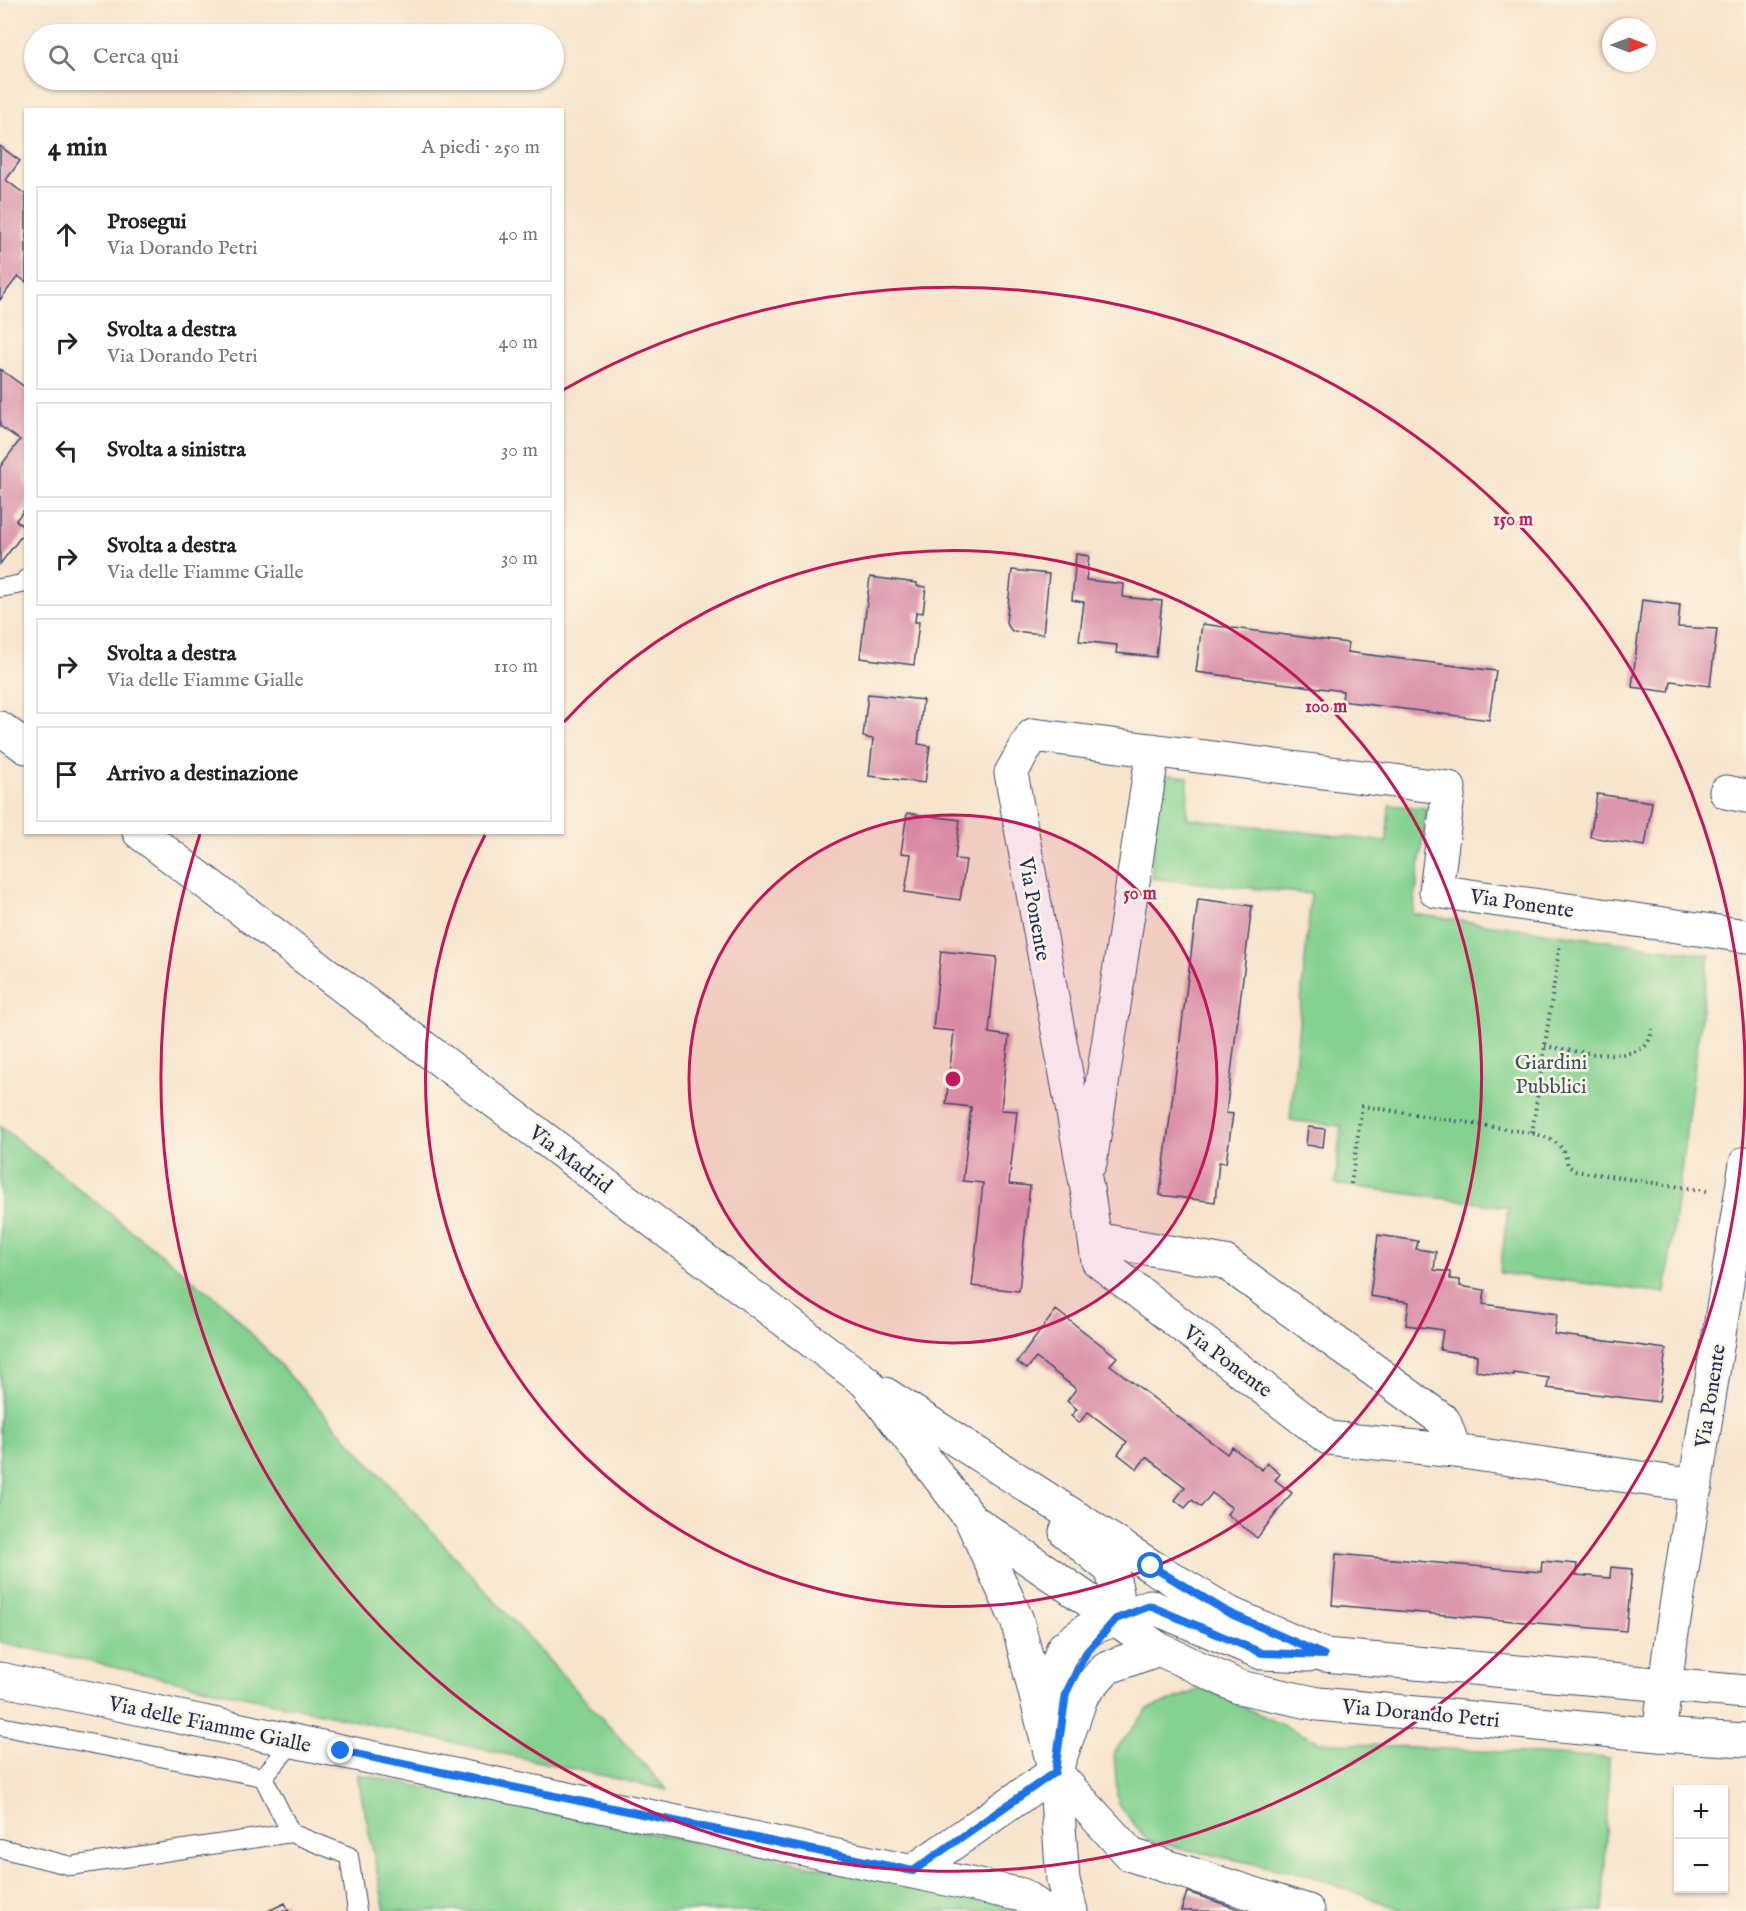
<!DOCTYPE html>
<html lang="it">
<meta charset="utf-8">
<style>
body{margin:0;font-family:"IM FELL English",serif;background:#f2f2f2;color:#222}
.controls{position:absolute;right:18px;bottom:18px;display:grid;overflow:hidden;border-radius:0px;box-shadow:0 2px 4px #0004}
.controls button{width:54px;height:54px;display:grid;place-items:center;padding:0;border:0;border-bottom:2px solid #e0e0e0;background:#fff;color:#222;font:30px sans-serif}
.compass{position:absolute;left:1602px;top:18px;width:54px;height:54px;border-radius:50%;background:#fff;box-shadow:0 2px 4px #0004;rotate:90deg}
.stop{position:absolute;width:18px;height:18px;margin:-14px;border:4px solid #1a73e8;border-radius:50%;background:#fff}
.stop.end{background:#1a73e8;border-color:#fff;box-shadow:0 2px 6px #0008}
.list{margin:0;padding:0;list-style:none}
h2{display:flex;justify-content:space-between;align-items:center;height:78px;margin:0;padding:0 24px;font-size:26px}
h2 small{font-size:20px;font-weight:400;color:#767676}
.list li{display:grid;grid-template-columns:39px 1fr auto;gap:18px;align-items:center;box-sizing:border-box;height:96px;margin:0 12px 12px;padding:0 12px;border:2px solid #e0e0e0;border-radius:0px}
.list b{display:block;font-size:22px;white-space:nowrap}
.list p{margin:0;font-size:20px;white-space:nowrap;color:#767676}
.list em{font-size:20px;font-style:normal;color:#767676}
.icon{flex:none;width:33px;height:33px;fill:none;stroke:currentColor;stroke-width:2;stroke-linecap:round;stroke-linejoin:round}
.map{position:relative;flex:none;width:1746px;height:1911px;overflow:hidden}
.search{position:absolute;background:#fff;box-shadow:0 2px 4px #0004;left:24px;top:24px;width:540px;height:66px;display:flex;align-items:center;gap:15px;box-sizing:border-box;padding:0 21px;border-radius:33px;color:#767676;font-size:22px}
.panel{position:absolute;background:#fff;box-shadow:0 2px 4px #0004;left:24px;top:108px;width:540px;height:726px;border-radius:0px}
.map>svg:first-child{display:block}
</style>
<div class="map">
<svg width="1746" height="1911" viewBox="0 0 1746 1911">
<rect width="100%" height="100%" fill="#fcf5e5"/>
<filter id="ink" filterUnits="userSpaceOnUse"><feTurbulence type="fractalNoise" baseFrequency=".0167" numOctaves="2"/><feDisplacementMap in="SourceGraphic" scale="12" xChannelSelector="R" yChannelSelector="G"/><feConvolveMatrix kernelMatrix="1 2 1 2 8 2 1 2 1" color-interpolation-filters="sRGB"/></filter>
<filter id="wash" filterUnits="userSpaceOnUse"><feTurbulence type="fractalNoise" baseFrequency=".008" numOctaves="4" result="noise"/><feDisplacementMap in="SourceGraphic" scale="24" xChannelSelector="R" yChannelSelector="G"/><feGaussianBlur stdDeviation="1.35" result="paint"/><feColorMatrix in="noise" values="0 0 0 0 0 0 0 0 0 0 0 0 0 0 0 0 0 1.4 0 .05"/><feComposite in="paint" operator="in"/></filter>
<g filter="url(#wash)">
<rect width="100%" height="100%" fill="#f7e4cc"/>
<path fill="#85d290" stroke="#508077" stroke-width="1.5" d="M1158,774L1188,777L1187,818L1387,842L1389,805L1427,808L1413,914L1709,955L1665,1293L1500,1273L1508,1207L1335,1184L1341,1126L1290,1120L1311,894L1151,878Z
M0,1126L227,1307L667,1790L0,1642Z
M1203,1688L1319,1742L1609,1758L1603,1911H1405L1310,1876L1148,1841L1118,1804L1114,1752L1148,1709Z
M357,1774L1022,1908L1023,1911H385Z"/>
<g id="blocks">
<path fill="#db96ac" d="M0,146L20,161L6,180L26,195V282L18,276L0,300Z
M0,369L26,388V508L16,520L26,530L0,564V467L20,440L0,426Z
M1076,554L1089,556L1086,580L1124,584L1123,597L1162,601L1156,657L1116,653L1117,645L1079,641L1084,602L1072,600Z
M1012,570L1049,574L1043,634L1012,631L1006,623Z
M870,577L917,583V586L926,587L923,613L916,612L915,622H919L914,665L860,658Z
M1642,600L1680,605L1678,627L1717,629L1710,686L1671,681L1669,692L1632,687Z
M1202,624L1348,643L1347,652L1496,671L1489,720L1342,701L1343,691L1196,672Z
M868,694L923,700L918,744L930,746L925,783L869,776L873,739L863,737Z
M1597,794L1652,802L1645,846L1590,837Z
M907,813L960,820L955,859L966,860L960,900L905,892L911,854L901,853Z
M1198,899L1252,906L1226,1113L1233,1114L1226,1163L1219,1162L1215,1202L1160,1195Z
M941,951L997,957L989,1033L1009,1036L1001,1110L1017,1111L1009,1184L1030,1186L1019,1291L972,1286L983,1183L963,1181L971,1107L946,1104L954,1031L933,1029Z
M1308,1127L1325,1129L1323,1147L1306,1145Z
M1378,1235L1418,1241L1416,1249L1436,1252L1434,1270L1450,1272V1279L1460,1280V1286L1485,1290L1483,1304L1557,1314L1554,1334L1666,1349L1659,1402L1547,1388L1549,1378L1514,1373V1376L1476,1371L1477,1355L1440,1350L1443,1330L1406,1325L1409,1302L1370,1296Z
M1056,1310L1117,1357L1110,1365L1227,1454L1232,1447L1262,1470L1267,1463L1280,1474L1275,1480L1292,1493L1257,1538L1227,1514L1232,1508L1212,1493L1201,1507L1192,1500L1185,1508L1175,1500L1185,1487L1146,1457L1137,1469L1118,1454L1127,1442L1088,1412L1079,1423L1071,1416L1077,1409L1067,1401L1076,1389L1036,1358L1027,1369L1017,1362Z
M1336,1554L1541,1572L1542,1561L1577,1564L1576,1575L1610,1578L1611,1567L1632,1569L1626,1631L1332,1605Z
M1187,1892L1245,1911H1181Z
M285,1903L289,1911H268Z"/>
</g>
</g>
<g filter="url(#ink)">
<use href="#blocks" fill-opacity="0" stroke="#3c4a6e" stroke-width="1.5"/>
<g fill="none" stroke-linecap="round" stroke-linejoin="round">
<defs>
<path id="service" d="M0,588L22,584L26,579
M0,1726L263,1777L294,1741
M263,1777L291,1833
M0,1848L71,1866L291,1833L349,1856L357,1911"/>
<path id="minor" d="M1726,792L1746,796
M1090,1163L1153,750
M1095,1239L1225,1262L1444,1421L1455,1451
M1696,1486L1455,1451L1328,1438L1098,1261L1089,1200L1011,773L1033,735L1449,788L1436,891L1746,936
M0,1679L1022,1895L1045,1911
M1659,1735L1671,1639L1746,1163
M1055,1772L1131,1855L1308,1911
M1055,1772L1063,1880L1071,1911
M913,1871L1055,1772"/>
<path id="tertiary" d="M0,728L26,747
M139,832L866,1382L971,1519L1017,1620L1055,1772
M885,1394L1151,1566L1229,1613L1324,1655L1746,1692
M972,1520L1159,1649L1239,1687L1318,1704L1659,1735L1746,1740
M1066,1532L1112,1570L1117,1593L1116,1619
M1050,1719L1048,1693L1063,1648L1087,1630L1150,1606L1262,1653L1308,1655
M1059,1761L1082,1695L1106,1668L1159,1649"/>
</defs>
<use href="#service" stroke="#3c4a6e" stroke-width="20"/>
<use href="#minor" stroke="#3c4a6e" stroke-width="35"/>
<use href="#tertiary" stroke="#3c4a6e" stroke-width="35"/>
<path stroke="#3c4a6e" stroke-width="4" stroke-dasharray="1.5 4.5" stroke-linecap="butt" d="M1545,1046C1570,1050 1624,1063 1645,1046C1650,1041 1651,1035 1652,1029
M1532,1133L1560,943
M1351,1184L1362,1106L1532,1133C1554,1140 1563,1142 1568,1166L1576,1171L1707,1191"/>
<use href="#service" stroke="#fff" stroke-width="18"/>
<use href="#minor" stroke="#fff" stroke-width="33"/>
<use href="#tertiary" stroke="#fff" stroke-width="33"/>
</g>
</g>
<g fill="none" stroke-linecap="round" stroke-linejoin="round" filter="url(#ink)">
<path stroke="#1a73e8" stroke-width="8" d="M341,1751L913,1871L1055,1772L1066,1693L1086,1653L1116,1619L1150,1606L1262,1653L1324,1655L1229,1613L1151,1566"/>
</g>
<circle cx="953" cy="1079" r="264" fill="#c2185b" fill-opacity=".12"/>
<g fill="none" stroke="#c2185b" stroke-width="3">
<circle cx="953" cy="1079" r="264"/>
<path d="M564 722A528 528 0 1 1 485 835"/>
<path d="M563 390A792 792 0 1 1 200 834"/>
</g>
<g text-anchor="middle" stroke-width="5" stroke-linejoin="round" paint-order="stroke">
<g font-size="21" fill="#1b2f5e" stroke="#fcf5e5">
<text transform="translate(1522 903) rotate(8)" y="7">Via Ponente</text>
<text transform="translate(1035 909) rotate(80)" y="7">Via Ponente</text>
<text transform="translate(571 1159) rotate(37)" y="7">Via Madrid</text>
<text transform="translate(1228 1361) rotate(37)" y="7">Via Ponente</text>
<text transform="translate(1710 1396) rotate(-81)" y="7">Via Ponente</text>
<text transform="translate(1421 1713) rotate(5)" y="7">Via Dorando Petri</text>
<text transform="translate(210 1724) rotate(12)" y="7">Via delle Fiamme Gialle</text>
</g>
<g font-size="21" fill="#36586a" stroke="#fcf5e5">
<text x="1551" y="1069">Giardini<tspan x="1551" dy="24">Pubblici</tspan></text>
</g>
</g>
<circle cx="953" cy="1079" r="9" fill="#c2185b" stroke="#fcf5e5" stroke-width="3"/>
<g font-size="18" text-anchor="middle" font-weight="bold" fill="#c2185b" stroke="#fcf5e5" stroke-width="5" stroke-linejoin="round" paint-order="stroke">
<text x="1513" y="525">150 m</text>
<text x="1326" y="712">100 m</text>
<text x="1140" y="899">50 m</text>
</g>
</svg>
<div class="controls">
<button>+</button>
<button>−</button>
</div>
<svg class="compass" viewBox="-18 -18 36 36"><path d="M0-13l5 13h-10z" fill="#e53935"/><path d="M0 13l5-13h-10z" fill="#767676"/></svg>
<div class="stop" style="left:1151px;top:1566px"></div>
<div class="stop end" style="left:341px;top:1751px"></div>
<div class="search"><svg class="icon" aria-label="search" viewBox="0 0 24 24"><circle cx="10" cy="10" r="6"/><path d="M15 15l6 6"/></svg>Cerca qui</div>
<section class="panel">
<h2>4 min<small>A piedi · 250 m</small></h2>
<ul class="list">
<li><svg class="icon" aria-label="ahead" viewBox="0 0 24 24"><path d="M12 20V5M6 11l6-6 6 6"/></svg><div><b>Prosegui</b><p>Via Dorando Petri</p></div><em>40 m</em></li>
<li><svg class="icon" aria-label="right" viewBox="0 0 24 24"><path d="M7 20v-9h11M14 6l5 5-5 5"/></svg><div><b>Svolta a destra</b><p>Via Dorando Petri</p></div><em>40 m</em></li>
<li><svg class="icon" aria-label="left" viewBox="0 0 24 24"><path d="M17 20v-9H6M10 6l-5 5 5 5"/></svg><div><b>Svolta a sinistra</b></div><em>30 m</em></li>
<li><svg class="icon" aria-label="right" viewBox="0 0 24 24"><path d="M7 20v-9h11M14 6l5 5-5 5"/></svg><div><b>Svolta a destra</b><p>Via delle Fiamme Gialle</p></div><em>30 m</em></li>
<li><svg class="icon" aria-label="right" viewBox="0 0 24 24"><path d="M7 20v-9h11M14 6l5 5-5 5"/></svg><div><b>Svolta a destra</b><p>Via delle Fiamme Gialle</p></div><em>110 m</em></li>
<li><svg class="icon" aria-label="arrive" viewBox="0 0 24 24"><path d="M6 21V4h12l-3 4 3 4H6"/></svg><div><b>Arrivo a destinazione</b></div></li>
</ul>
</section>
</div>
